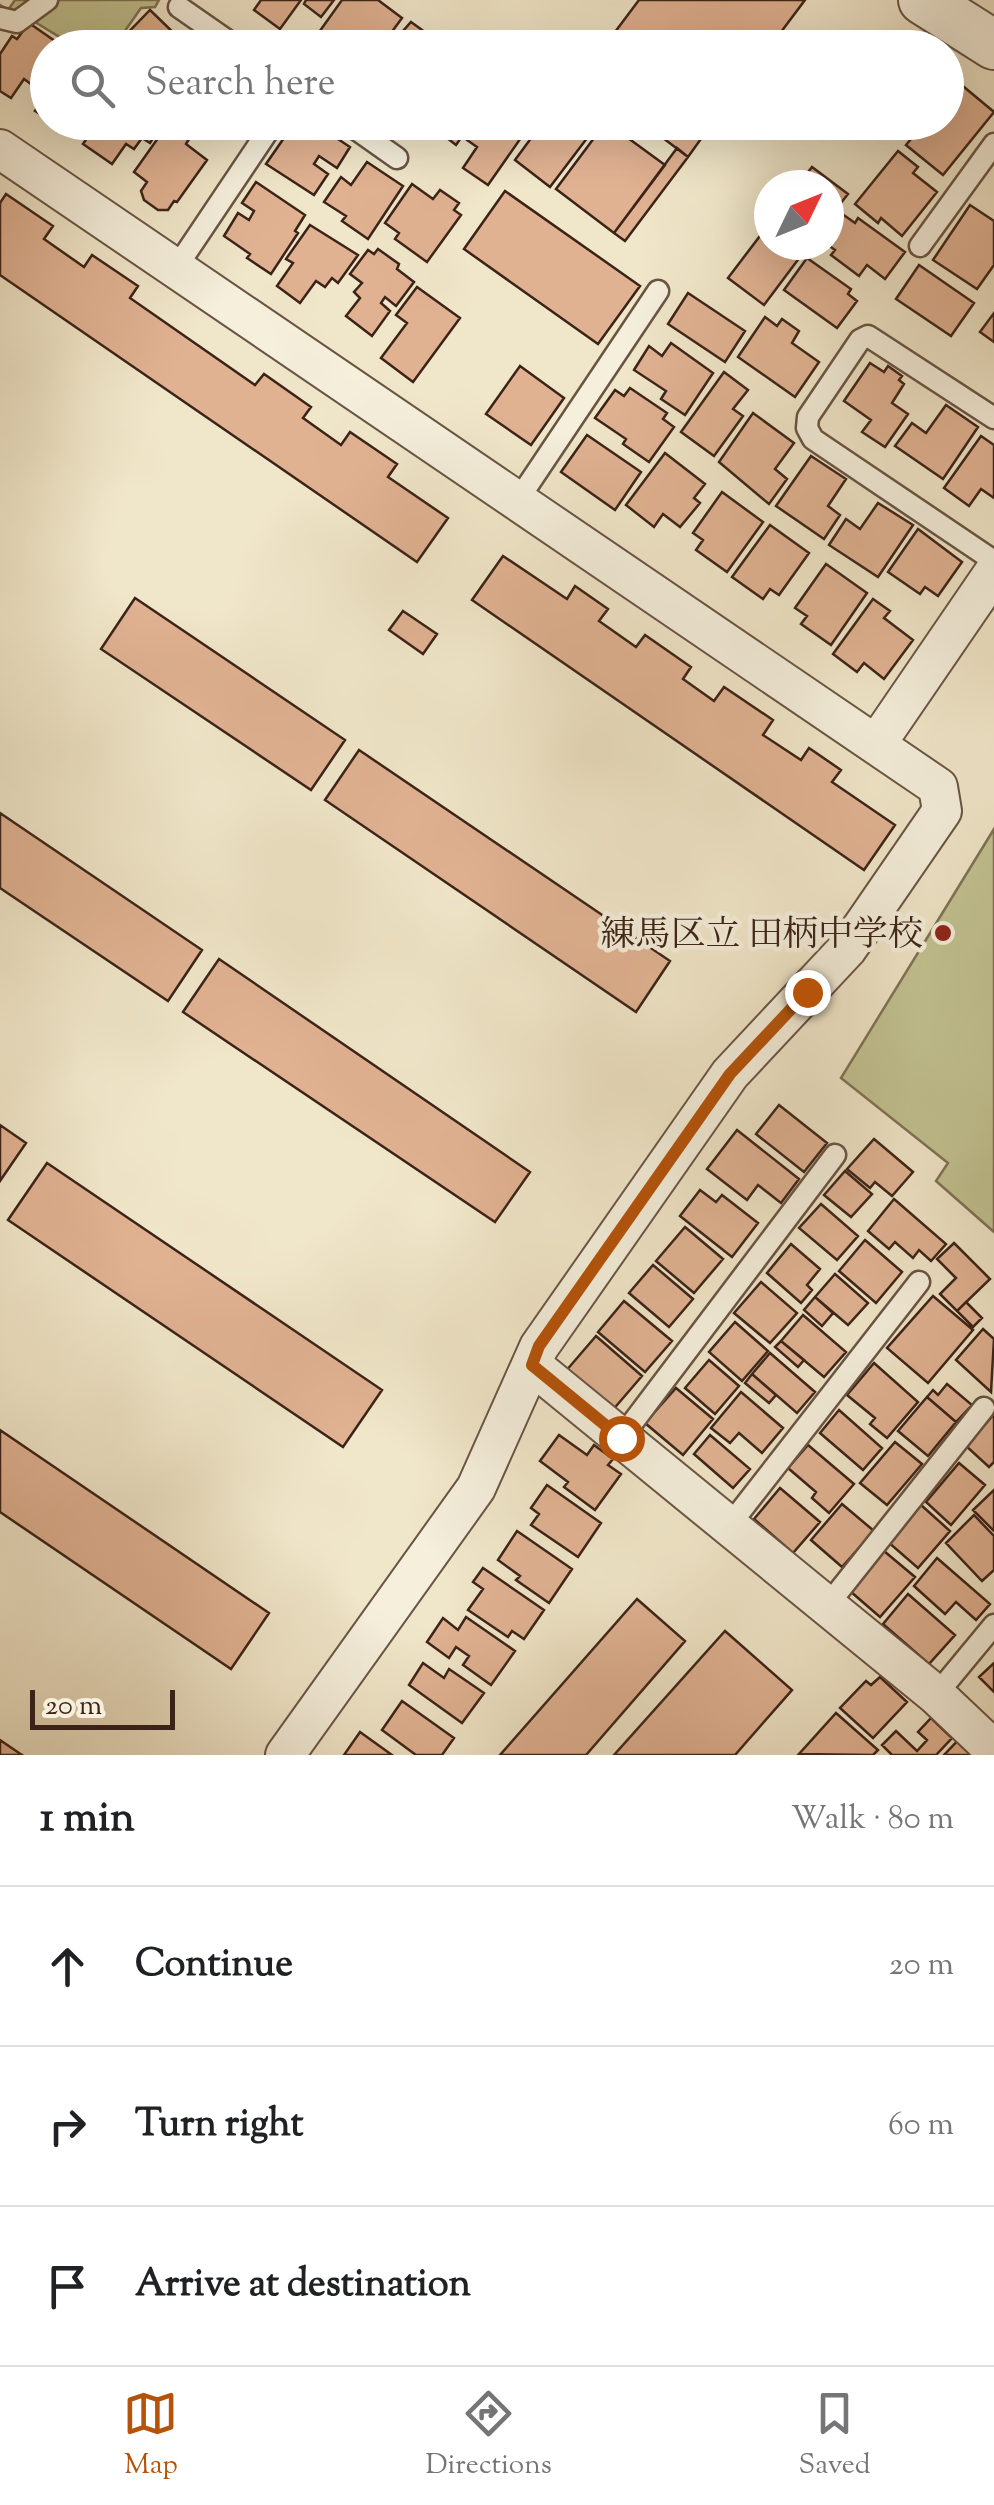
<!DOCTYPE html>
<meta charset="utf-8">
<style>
body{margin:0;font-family:"Sorts Mill Goudy","Noto Serif JP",serif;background:#f6f6f6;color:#202124}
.compass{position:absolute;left:754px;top:170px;width:90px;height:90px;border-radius:50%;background:#fff;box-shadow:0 10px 40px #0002;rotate:47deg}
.scale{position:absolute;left:30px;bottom:25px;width:145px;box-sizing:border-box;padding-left:10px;border:5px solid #3c2318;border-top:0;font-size:28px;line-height:35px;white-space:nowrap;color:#3c2318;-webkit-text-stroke:8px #f5efdc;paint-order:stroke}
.stop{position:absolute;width:30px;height:30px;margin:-22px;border:8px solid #b45309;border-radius:50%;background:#fff}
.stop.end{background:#b45309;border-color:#fff;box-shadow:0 2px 10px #0008}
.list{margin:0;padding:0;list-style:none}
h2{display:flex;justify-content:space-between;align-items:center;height:130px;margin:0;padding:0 40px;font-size:42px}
h2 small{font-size:32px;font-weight:400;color:#757577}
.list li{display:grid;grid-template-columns:65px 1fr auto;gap:30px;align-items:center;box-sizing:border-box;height:160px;padding:0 40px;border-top:2px solid #e0e0e0}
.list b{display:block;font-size:38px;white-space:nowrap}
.list em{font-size:32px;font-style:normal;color:#757577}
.icon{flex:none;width:55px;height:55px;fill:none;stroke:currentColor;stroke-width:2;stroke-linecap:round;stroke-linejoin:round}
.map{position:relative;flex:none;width:994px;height:1755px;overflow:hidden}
.search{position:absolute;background:#fff;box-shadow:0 10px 40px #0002;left:30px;right:30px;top:30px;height:110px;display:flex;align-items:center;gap:25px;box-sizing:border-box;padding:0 35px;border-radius:55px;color:#757577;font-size:38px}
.sheet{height:610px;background:#fff}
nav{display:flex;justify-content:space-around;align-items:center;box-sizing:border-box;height:140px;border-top:2px solid #e0e0e0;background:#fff;font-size:28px;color:#757577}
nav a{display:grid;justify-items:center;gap:5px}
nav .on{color:#b45309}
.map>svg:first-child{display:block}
</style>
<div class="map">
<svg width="994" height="1755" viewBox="0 0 994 1755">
<rect width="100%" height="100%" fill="#f0e6c9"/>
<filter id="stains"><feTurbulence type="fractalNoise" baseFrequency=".002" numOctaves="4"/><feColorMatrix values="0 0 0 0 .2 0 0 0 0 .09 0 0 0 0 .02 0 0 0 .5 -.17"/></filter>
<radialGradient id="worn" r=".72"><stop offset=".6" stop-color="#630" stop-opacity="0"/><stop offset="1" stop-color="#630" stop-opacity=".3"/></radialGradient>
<path fill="#c2c291" stroke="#7f7254" stroke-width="2.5" d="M15,0H159L155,7L141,8L113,48L76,47L30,19L15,33L0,23V5L8,10Z
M994,829V1232L936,1181L948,1163L841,1078Z"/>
<path fill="#e0b292" stroke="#3c2318" stroke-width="2.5" d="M261,0H301L280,29L254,10Z
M306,0H334L321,17L304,4Z
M342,0H378L402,18L380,48H357L349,42L346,48H334L317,35Z
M639,0H805L769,48H603Z
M150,10L178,37L173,43L179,48H124L118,43Z
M411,22L447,48H388Z
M29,23L65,48H48V75L45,73L35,87L24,79L11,98L0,91V54L12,36L17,39Z
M958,82L994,112L943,175L906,145L925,122H946V96Z
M48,93V119L35,111Z
M98,122H163L150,143L142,138L134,149L126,144L112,164L83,144Z
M295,122L318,137L323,129L350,147L337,168L319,156L314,164L328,174L314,195L266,164Z
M438,122H472L456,145L434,128Z
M480,122H532L488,185L463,168L477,147L467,140Z
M543,122H585L594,129L550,187L515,160Z
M606,122L665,165L614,233L556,189Z
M642,122H713L688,157Z
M168,124L189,139L186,144L207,160L177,202L174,201L168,210H158L144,200L141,191L147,182L134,172Z
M677,148L688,157L625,241L614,233Z
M898,151L918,167L913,173L937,192L902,236L881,218L878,223L855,204Z
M367,162L403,186L368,239L342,221L346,216L324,202L341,177L351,185Z
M812,167L848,194L829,218V185H798Z
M256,182L305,215L295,231L298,233L271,274L247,258L250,254L224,236L238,213L249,220L254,211L242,203Z
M412,184L433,199L440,190L459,203L454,210L461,215L427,262L395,239L399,233L385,223Z
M505,191L640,286L598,344L464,249Z
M6,194L53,226L44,239L84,267L92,255L138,286L130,298L255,385L264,374L311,407L303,418L341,445L350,432L397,464L388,477L448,518L417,562L0,275V203Z
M970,205L994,221V265L977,289L933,260Z
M838,211L855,223L858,218L905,252L885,279L867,265L859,276L831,255L835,250L828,245L829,224Z
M769,224V245H809L764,305L728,278Z
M310,225L358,255L338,283L332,278L325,287L316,281L300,303L277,286L293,263L286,259Z
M378,249L399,264L397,269L414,282L396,306L385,297L381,303L390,311L372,336L346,316L360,298L354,292L362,283L350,274L368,250L374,254Z
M807,258L851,289L848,294L857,301L837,328L784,290Z
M919,265L974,303L951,336L896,299Z
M417,287L460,318L413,382L381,358L407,323L396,315Z
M688,293L745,331L725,362L668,324Z
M994,313V342L980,332Z
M765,317L777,326L782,319L799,331L792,343L819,362L795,397L738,357Z
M671,343L713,373L685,415L661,399L666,391L634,370L649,346L662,356Z
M870,363L884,372L888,366L902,376L899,380L904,384L892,403L908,414L885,447L862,432L871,420L844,401Z
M520,366L564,398L531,445L486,414Z
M724,372L748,390L733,409L743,416L714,456L681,432Z
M630,388L667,413L663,419L674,427L649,462L623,444L626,439L595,418L615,390L624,396Z
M946,405L978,427L943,479L895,446L912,423L926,433Z
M753,413L794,443L775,469L787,479L769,504L719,462Z
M587,435L641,472L615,510L561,472Z
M981,436L994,445V498L981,489L969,506L944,488Z
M665,453L705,484L694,498L700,503L680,527L663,514L654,527L626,505Z
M811,456L846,479L828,506L840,515L824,539L776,506Z
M722,492L763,522L727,572L696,550L703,540L693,533Z
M878,503L913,525L878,577L829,545L846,519L860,529Z
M770,525L809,553L779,595L770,589L763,599L732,577Z
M918,529L962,562L938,596L925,587L920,594L888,572Z
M503,556L567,599L575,586L608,609L599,621L636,647L645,635L691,667L683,679L714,701L724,687L773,720L763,735L801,760L809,748L841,770L832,782L895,825L864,870L472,600Z
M826,564L867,593L831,645L801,624L807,616L795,608Z
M135,598L345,740L311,790L101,649Z
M873,599L890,611L884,618L913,640L884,679L864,663L857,672L833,654Z
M403,611L437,634L423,654L389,630Z
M359,750L670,961L636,1012L325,800Z
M0,813L202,950L168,1001L0,888Z
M219,959L530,1172L495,1222L183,1012Z
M779,1105L827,1143L804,1172L756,1134Z
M0,1125L26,1143L0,1181Z
M737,1130L799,1179L781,1203L758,1185L747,1200L707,1169Z
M874,1139L913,1172L892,1196L875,1182L870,1188L847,1169Z
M47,1163L382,1390L343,1447L8,1220Z
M845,1171L872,1194L851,1217L824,1195Z
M700,1190L716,1202L722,1195L758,1223L732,1257L680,1216Z
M894,1199L946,1244L931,1261L919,1250L913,1258L895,1242L889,1249L868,1231Z
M821,1204L858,1236L837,1260L799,1228Z
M685,1227L723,1259L694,1293L656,1261Z
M865,1240L902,1272L876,1303L839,1271Z
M954,1243L990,1279L957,1311L940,1294L956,1278L937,1259Z
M791,1244L820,1269L807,1285L812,1290L801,1303L767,1273Z
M653,1265L693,1299L669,1327L629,1293Z
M835,1274L868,1303L848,1325L815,1297Z
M761,1282L797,1313L770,1343L734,1313Z
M933,1296L973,1330L928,1383L887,1348Z
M815,1297L833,1313L822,1326L804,1310Z
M624,1301L672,1341L645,1372L598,1332Z
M966,1302L982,1318L973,1327L957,1311Z
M803,1315L846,1352L824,1377L781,1341Z
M735,1322L768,1351L742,1381L709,1352Z
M983,1329L994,1339L991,1392L956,1360Z
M596,1336L642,1376L611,1412L565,1372Z
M781,1341L804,1360L798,1367L775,1347Z
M770,1353L815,1392L797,1413L752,1374Z
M709,1360L739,1386L715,1414L685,1388Z
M874,1363L918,1402L887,1438L870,1424L875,1418L847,1395Z
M752,1374L776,1395L769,1403L745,1383Z
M947,1384L972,1405L956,1422L927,1397L933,1390L938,1395Z
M676,1388L713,1419L683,1455L645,1423Z
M741,1392L783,1428L762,1453L739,1433L730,1443L711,1428Z
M927,1397L956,1422L928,1456L898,1431Z
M839,1410L882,1448L863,1470L820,1433Z
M994,1414V1462L989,1467L966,1446Z
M0,1430L269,1613L231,1669L0,1512Z
M559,1435L587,1455L594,1445L613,1459L608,1465L621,1474L595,1510L564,1487L568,1482L540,1461Z
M710,1435L750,1469L733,1488L694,1454Z
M895,1442L922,1464L887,1505L860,1483Z
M808,1445L854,1484L829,1513L812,1498L816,1492L788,1468Z
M959,1463L985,1485L951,1525L926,1502Z
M547,1485L601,1523L578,1557L531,1525L539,1514L531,1508Z
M780,1488L820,1522L793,1553L754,1519Z
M994,1490V1531L973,1510Z
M842,1504L874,1531L842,1567L811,1540Z
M921,1505L950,1531L918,1568L888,1542Z
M974,1515L994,1536V1570L982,1581L946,1543Z
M517,1531L572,1569L549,1603L516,1580L520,1576L498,1560Z
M884,1551L915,1577L880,1617L850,1591Z
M937,1558L990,1604L976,1620L956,1602L945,1614L914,1586Z
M483,1568L544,1610L524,1639L512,1631L508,1637L468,1610L483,1589L473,1582Z
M908,1594L955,1635L929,1664L883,1624Z
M637,1599L685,1641L586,1755H500Z
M466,1617L515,1651L491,1685L463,1665L469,1656L456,1647L449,1658L427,1642L443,1618L458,1630Z
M725,1631L792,1690L735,1755H614Z
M423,1663L444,1678L449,1669L484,1693L462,1723L409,1685Z
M994,1663V1692L979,1677Z
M880,1677L907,1702L873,1738L840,1708L866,1681L871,1685Z
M402,1701L454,1738L442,1755H416L382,1730Z
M836,1713L878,1750L873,1755L799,1754Z
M931,1718L952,1738L936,1755H892L882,1745L896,1731L917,1751L927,1740L918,1732Z
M360,1732L392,1755H344Z
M964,1734L986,1755H944Z
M0,1740L22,1755H0Z"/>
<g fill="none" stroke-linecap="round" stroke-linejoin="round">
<defs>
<path id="service" d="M179,7L238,48
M0,18L17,22L47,0
M346,122L397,158
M920,246L994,144
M176,268L274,122
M994,418L868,336L860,340L808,417L807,428L813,439L994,561
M518,500L658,291
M621,1438L835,1155
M729,1526L919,1282
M827,1606L984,1408
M936,1695L994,1625"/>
<path id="minor" d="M0,149L938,787L942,811L847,949L730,1074L539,1347L476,1488L285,1755
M877,743L994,572
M532,1365L936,1695L994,1750"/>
<path id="tertiary" d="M923,0L994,45"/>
</defs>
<use href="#service" stroke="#695444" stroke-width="25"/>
<use href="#minor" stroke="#695444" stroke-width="42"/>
<use href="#tertiary" stroke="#695444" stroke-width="52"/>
<use href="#service" stroke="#f5efdc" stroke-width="20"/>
<use href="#minor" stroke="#f5efdc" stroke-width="38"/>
<use href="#tertiary" stroke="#f5efdc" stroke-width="48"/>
</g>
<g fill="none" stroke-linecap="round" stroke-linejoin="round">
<path stroke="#b45309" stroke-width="12" d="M621,1438L532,1365L539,1346L730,1074L807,992"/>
</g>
<circle fill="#8f2418" stroke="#f5efdc" stroke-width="4" cx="943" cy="933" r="10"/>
<g text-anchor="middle" stroke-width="9" stroke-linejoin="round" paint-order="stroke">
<g font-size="35" fill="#3c2318" stroke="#f5efdc" text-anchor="end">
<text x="923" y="945">練馬区立 田柄中学校</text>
</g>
</g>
<rect width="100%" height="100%" filter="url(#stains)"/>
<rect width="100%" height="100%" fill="url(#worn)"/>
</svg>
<svg class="compass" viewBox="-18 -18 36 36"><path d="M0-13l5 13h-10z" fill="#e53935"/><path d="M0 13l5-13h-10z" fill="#757577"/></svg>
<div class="scale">20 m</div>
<div class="stop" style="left:621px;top:1438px"></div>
<div class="stop end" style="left:807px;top:992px"></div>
<div class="search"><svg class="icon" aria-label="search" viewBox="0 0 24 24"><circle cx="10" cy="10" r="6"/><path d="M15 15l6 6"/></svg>Search here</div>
</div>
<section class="sheet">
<h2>1 min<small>Walk · 80 m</small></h2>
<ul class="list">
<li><svg class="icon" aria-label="ahead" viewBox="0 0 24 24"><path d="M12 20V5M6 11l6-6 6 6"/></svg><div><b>Continue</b></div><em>20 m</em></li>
<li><svg class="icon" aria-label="right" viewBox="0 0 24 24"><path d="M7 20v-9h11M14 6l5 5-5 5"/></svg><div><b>Turn right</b></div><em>60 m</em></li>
<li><svg class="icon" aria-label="arrive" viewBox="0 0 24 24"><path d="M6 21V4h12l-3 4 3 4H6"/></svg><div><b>Arrive at destination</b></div></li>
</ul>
</section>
<nav>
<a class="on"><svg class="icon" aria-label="map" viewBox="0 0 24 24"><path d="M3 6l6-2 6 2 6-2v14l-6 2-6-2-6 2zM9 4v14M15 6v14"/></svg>Map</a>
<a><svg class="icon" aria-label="directions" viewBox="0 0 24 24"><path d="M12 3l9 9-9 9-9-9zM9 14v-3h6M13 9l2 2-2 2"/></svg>Directions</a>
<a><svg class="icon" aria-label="saved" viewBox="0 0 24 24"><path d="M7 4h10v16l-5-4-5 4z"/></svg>Saved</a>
</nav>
